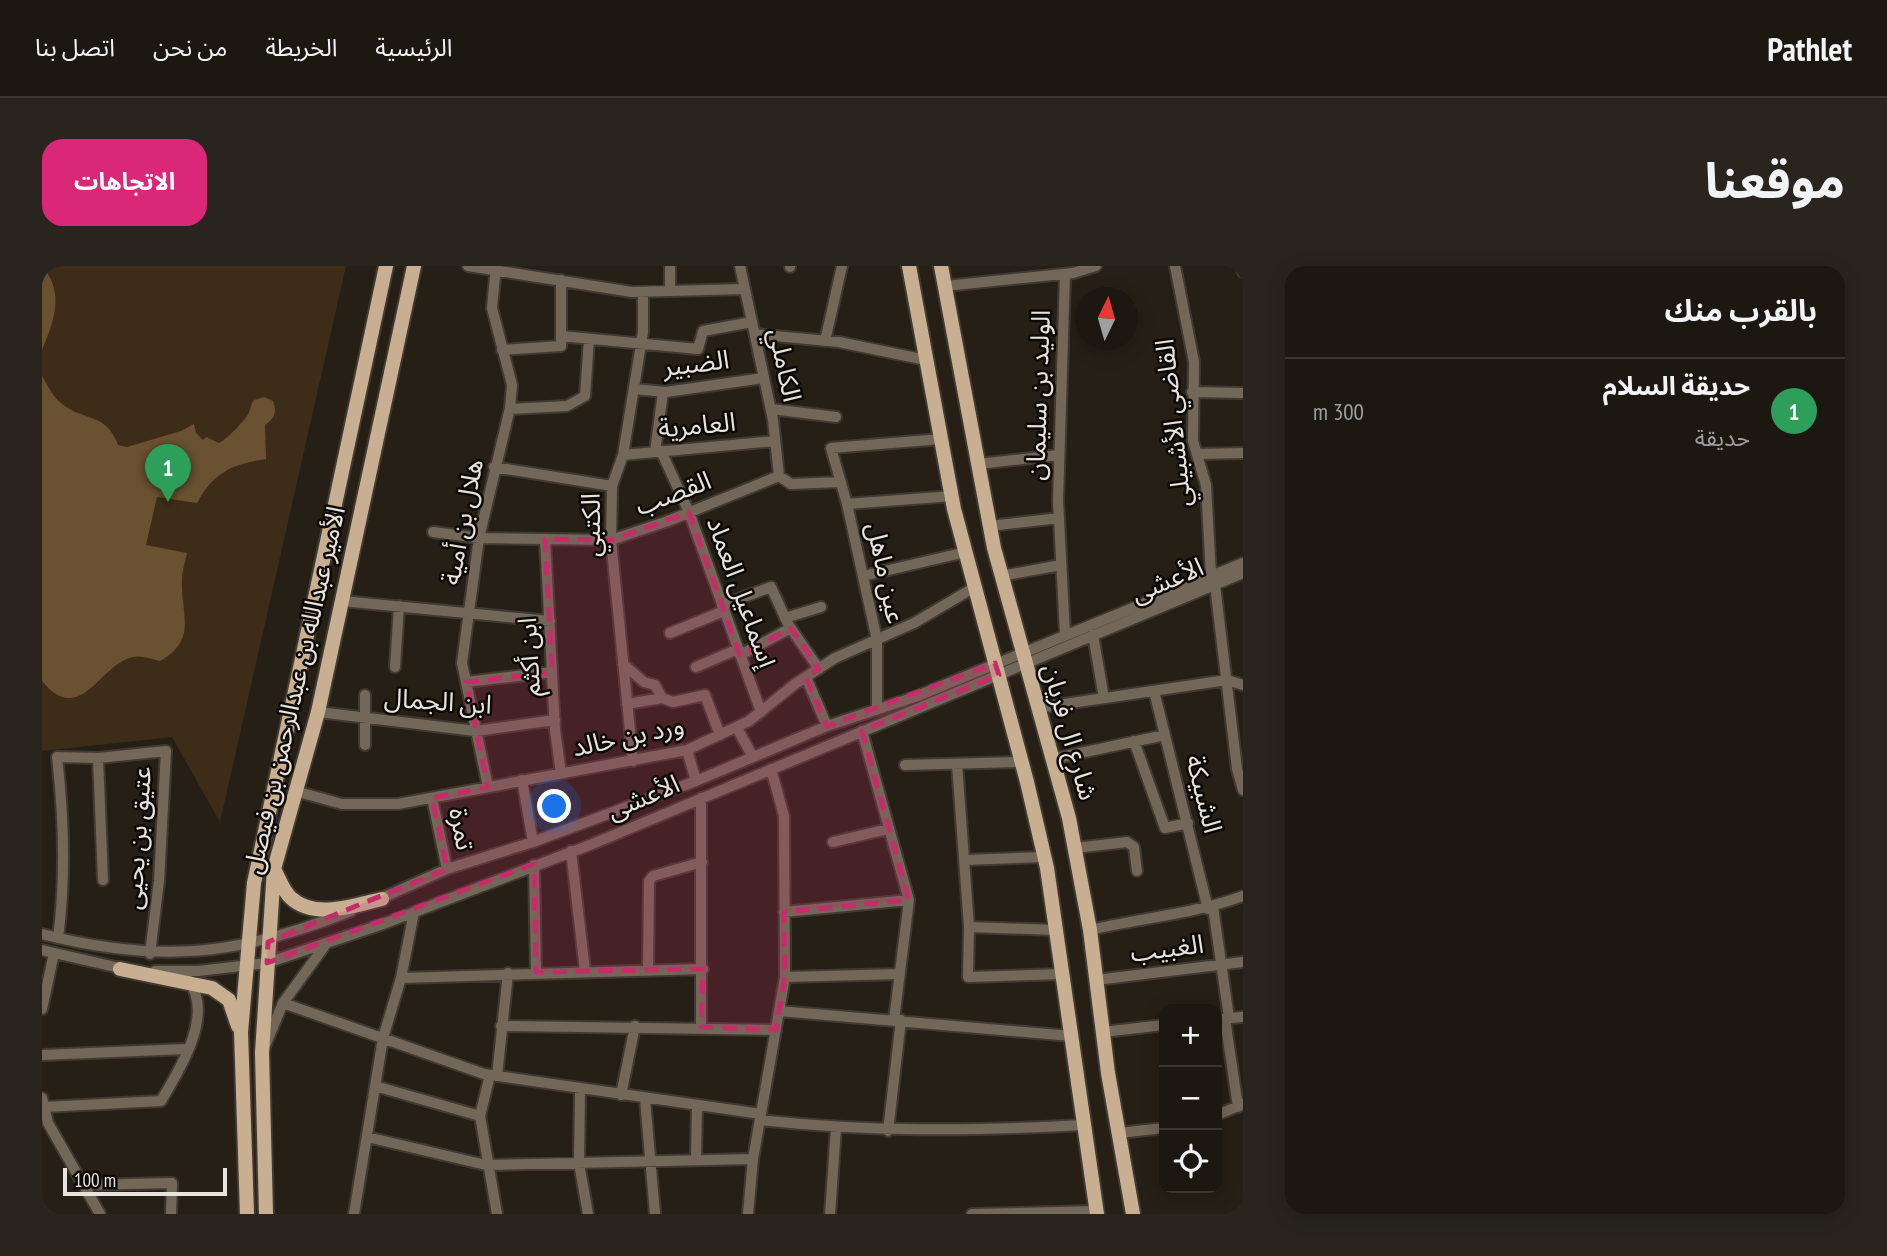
<!DOCTYPE html>
<html lang="ar">
<meta charset="utf-8">
<style>
body{margin:0;font-family:"PT Sans Narrow","Noto Sans Arabic",sans-serif;background:#29241e;color:#f1f3f6;direction:rtl}
.controls{position:absolute;right:21px;bottom:21px;display:grid;overflow:hidden;border-radius:14px;box-shadow:0 4px 18px #0003}
.controls button{width:63px;height:63px;display:grid;place-items:center;padding:0;border:0;border-bottom:2px solid #3a3630;background:#1c1710;color:#f1f3f6;font:35px sans-serif}
.compass{position:absolute;left:1033px;top:21px;width:63px;height:63px;border-radius:50%;background:#1c1710;box-shadow:0 4px 18px #0003;rotate:5deg}
.scale{position:absolute;left:21px;bottom:18px;width:164px;box-sizing:border-box;padding-left:7px;border:4px solid #e8e3dd;border-top:0;font-size:19px;line-height:24px;white-space:nowrap;color:#e8e3dd;-webkit-text-stroke:5px #0c0906;paint-order:stroke}
.you{position:absolute;left:513px;top:541px;width:24px;height:24px;margin:-18px;border:5px solid #fff;border-radius:50%;background:#1a73e8;box-shadow:0 0 0 10px #1a73e833}
.badge{display:grid;place-items:center;width:46px;height:46px;border-radius:50%;background:#db2777;color:#fff;font-size:23px;font-weight:700}
.pin{position:absolute;translate:-50% -58px;filter:drop-shadow(0 2px 4px #0008)}
.pin::after{content:'';position:absolute;top:37px;width:24px;height:21px;background:inherit;clip-path:polygon(0 0,100% 0,50% 100%)}
.list{margin:0;padding:0;list-style:none}
h2{display:flex;justify-content:space-between;align-items:center;height:91px;margin:0;padding:0 28px;font-size:30px}
h2 small{font-size:23px;font-weight:400;color:#a09f9f}
.list li{display:grid;grid-template-columns:46px 1fr auto;gap:21px;align-items:center;box-sizing:border-box;height:98px;padding:0 28px;border-top:2px solid #3a3630}
.list b{display:block;font-size:26px;white-space:nowrap}
.list p{margin:0;font-size:23px;white-space:nowrap;color:#a09f9f}
.list em{font-size:23px;font-style:normal;color:#a09f9f}
.icon{flex:none;width:38px;height:38px;fill:none;stroke:currentColor;stroke-width:2;stroke-linecap:round;stroke-linejoin:round}
.map{position:relative;flex:none;width:1201px;height:948px;overflow:hidden;direction:ltr;border-radius:21px}
header{display:flex;align-items:center;gap:42px;box-sizing:border-box;height:98px;padding:0 35px;background:#1c1710;border-bottom:2px solid #3a3630}
header strong{font-size:33px}
nav{display:flex;gap:38px;margin-inline-start:auto;font-size:24px}
.intro{display:flex;align-items:center;justify-content:space-between;box-sizing:border-box;height:168px;padding:0 42px}
h1{margin:0;font-size:49px}
.button{padding:18px 32px;border-radius:21px;background:#db2777;color:#fff;font-size:24px;font-weight:700}
main{display:flex;gap:42px;padding:0 42px}
aside{flex:1;background:#1c1710;border-radius:21px;box-shadow:0 4px 18px #0003}
.map>svg:first-child{display:block}
</style>
<header>
<strong>Pathlet</strong>
<nav><a>الرئيسية</a><a>الخريطة</a><a>من نحن</a><a>اتصل بنا</a></nav>
</header>
<div class="intro"><h1>موقعنا</h1><a class="button">الاتجاهات</a></div>
<main>
<aside>
<h2>بالقرب منك<small></small></h2>
<ul class="list">
<li><span class="badge" style="background:#2e9e5b">1</span><div><b>حديقة السلام</b><p>حديقة</p></div><em>300 m</em></li>
</ul>
</aside>
<div class="map">
<svg width="1201" height="948" viewBox="0 0 1201 948">
<rect width="100%" height="100%" fill="#261f16"/>
<path fill="#3d2d18" d="M0,0H304L178,556L130,471L0,485Z"/>
<path fill="#6a5131" d="M0,0C23,26 12,55 0,84Z
M0,110C6,120 10,130 20,138C43,156 64,146 76,179L85,181L139,165L152,158L154,167L161,174L164,171L177,177C183,175 202,155 205,150C209,144 208,139 212,134L222,131L231,135C235,147 233,152 223,159L224,193C190,198 172,206 155,237L115,231L104,279L145,287C143,296 140,306 140,315C138,346 157,373 118,395C110,393 99,389 91,391C57,398 39,462 0,415Z"/>
<g fill="none" stroke-linecap="round" stroke-linejoin="round">
<defs>
<path id="minor" d="M426,0L590,26L703,23
M698,0L731,154L737,210
M748,0V1
M1133,0L1152,96L1151,175L1164,219L1169,310
M1199,0L1201,6
M1023,8L1016,235L1023,368
M903,20L1031,7L1054,0
M628,25V0
M713,68L797,76L884,94
M519,70L656,83L661,65L710,56
M783,75L800,0
M460,84L519,80V14
M592,123L624,126L722,112
M1150,126L1201,127
M468,143L525,140L543,130L547,73
M729,143L794,151
M619,185L647,246L719,446
M613,186L621,126
M1157,188L1201,187
M581,189L733,175
M936,198L1017,189
M452,201L570,220
M805,238L910,230
M947,260L1017,252
M391,266L437,272L569,274L626,255L737,210L749,218L799,216
M503,273L513,464L519,507
M821,310L924,286
M959,310L1019,299
M1173,319L1195,503L1201,524
M300,335L508,355
M680,339L729,321L746,358L777,403
M743,352L779,341
M628,367L682,345
M1051,369L1062,432
M698,389L749,362
M581,398L602,416L613,419L620,432
M353,401L357,340
M654,401L696,383
M764,411L785,460
M424,416L510,406
M1112,425L1166,643
M323,429V479
M585,438L620,432L631,436L663,429L678,469
M995,442L1185,414L1201,419
M835,444V374L805,238L789,182L899,173
M276,446L434,465L513,454
M695,462L711,491
M820,465L867,634L852,754
M1092,475L1123,562L1146,557
M645,484L654,515
M56,492L61,614
M1010,493L1123,469
M591,495L569,274L570,220L581,189L601,66V26
M915,498L927,661L926,711L1021,708
M863,499L980,496
M480,514L491,576
M446,521L420,397L437,272L468,142L470,119L450,42L454,0
M253,525L300,538H356L645,484L707,455L753,418L793,392L872,357L933,321
M390,532L405,603
M659,532V761
M791,576L846,563
M1033,582L1085,576L1092,581L1095,605
M529,585L543,705
M923,594L1002,591
M492,599L494,706
M333,635L405,603L491,576L654,515L785,460L873,431L1201,297
M1171,641L1187,752
M742,646L867,634
M927,661L1014,664
M1048,664C1099,652 1152,648 1201,630
M0,668C119,698 195,690 309,645
M16,672C24,612 22,552 15,491L56,492L124,485L117,615L108,688
M0,684L82,703
M606,704L607,615L611,610L660,596
M113,705H156L225,697L341,658L548,579L1201,307
M743,711L858,708
M359,712L661,703
M1054,714L1201,696
M241,737L442,808L719,848
M0,743L12,687
M737,745L1029,770
M1175,753L1201,751
M1183,753L1196,841
M459,760L734,764
M1061,766L1122,759
M223,780L241,737L284,678
M0,789L144,783
M448,809L438,850L455,948
M455,810L466,707
M333,820L438,850
M538,822L537,897L546,948
M579,829L593,760
M0,832L6,857L58,948
M603,833L613,948
M2,841L119,835C138,803 173,748 146,714
M1175,849L1201,838
M718,854C826,866 932,865 1041,859
M846,865L859,754
M1077,867L1122,862
M325,871L444,899L711,893
M654,894L655,839
M41,919L130,917L129,948
M312,948L341,772L359,712L372,646
M706,948L711,893L743,711L742,550L729,503
M788,948L794,862
M930,948L1055,945"/>
<path id="major" d="M867,0L912,243L985,516L1005,602L1055,948
M899,0L952,282L1027,552L1048,664L1066,807L1091,948
M232,603C237,612 241,625 249,632C273,654 313,639 340,633
M78,703L170,722L187,734L196,760
M205,948L199,766L212,617L344,0
M224,948L220,787L232,603L276,446L372,0"/>
</defs>
<use href="#minor" stroke="#413a32" stroke-width="14"/>
<use href="#major" stroke="#413a32" stroke-width="18"/>
<use href="#minor" stroke="#736759" stroke-width="10"/>
<use href="#major" stroke="#c8af92" stroke-width="14"/>
</g>
<path fill="#c62c68" fill-opacity="0.2" stroke="#c62c68" stroke-width="5" stroke-dasharray="14 9" stroke-linejoin="round" d="M647,246L698,389L749,362L777,403L764,411L785,460L953,397L957,409L820,465L867,634L742,646L743,711L734,764L659,761L661,703L494,706L492,598L225,697L226,676L405,603L390,532L446,521L424,416L510,406L503,273L569,274Z"/>
<g text-anchor="middle" stroke-width="5" stroke-linejoin="round" paint-order="stroke">
<g font-size="26" fill="#e8e3dd" stroke="#0c0906">
<text transform="translate(654 97) rotate(-7)" y="9">الضبير</text>
<text transform="translate(743 99) rotate(78)" y="9">الكاملي</text>
<text transform="translate(996 129) rotate(-88)" y="9">الوليد بن سليمان</text>
<text transform="translate(1131 157) rotate(-96)" y="9">القاضي الأشبيلي</text>
<text transform="translate(655 159) rotate(-5)" y="9">العامرية</text>
<text transform="translate(631 227) rotate(-21)" y="9">القصب</text>
<text transform="translate(420 256) rotate(-79)" y="9">هلال بن أمية</text>
<text transform="translate(549 259) rotate(-90)" y="9">الكتبي</text>
<text transform="translate(844 307) rotate(78)" y="9">عين ماهل</text>
<text transform="translate(1125 314) rotate(-23)" y="9">الأعشى</text>
<text transform="translate(700 326) rotate(70)" y="9">إسماعيل العماد</text>
<text transform="translate(487 391) rotate(-93)" y="9">ابن أكثم</text>
<text transform="translate(252 424) rotate(-77)" y="9">الأمير عبدالله بن عبدالرحمن بن فيصل</text>
<text transform="translate(396 435) rotate(4)" y="9">ابن الجمال</text>
<text transform="translate(1028 466) rotate(74)" y="9">شارع ال فريان</text>
<text transform="translate(586 470) rotate(-12)" y="9">ورد بن خالد</text>
<text transform="translate(1162 528) rotate(76)" y="9">الشبيكة</text>
<text transform="translate(601 531) rotate(-23)" y="9">الأعشى</text>
<text transform="translate(420 563) rotate(79)" y="9">تمرة</text>
<text transform="translate(95 572) rotate(-86)" y="9">عتيق بن يحيى</text>
<text transform="translate(1125 682) rotate(-7)" y="9">الغبيب</text>
</g>
</g>
</svg>
<div class="controls">
<button>+</button>
<button>−</button>
<button><svg class="icon" aria-label="locate" viewBox="0 0 24 24"><circle cx="12" cy="12" r="6"/><path d="M12 2v4M12 18v4M2 12h4M18 12h4"/></svg></button>
</div>
<svg class="compass" viewBox="-18 -18 36 36"><path d="M0-13l5 13h-10z" fill="#e53935"/><path d="M0 13l5-13h-10z" fill="#a09f9f"/></svg>
<div class="scale">100 m</div>
<div class="you"></div>
<div class="pin badge" style="left:126px;top:236px;background:#2e9e5b">1</div>
</div>
</main>
